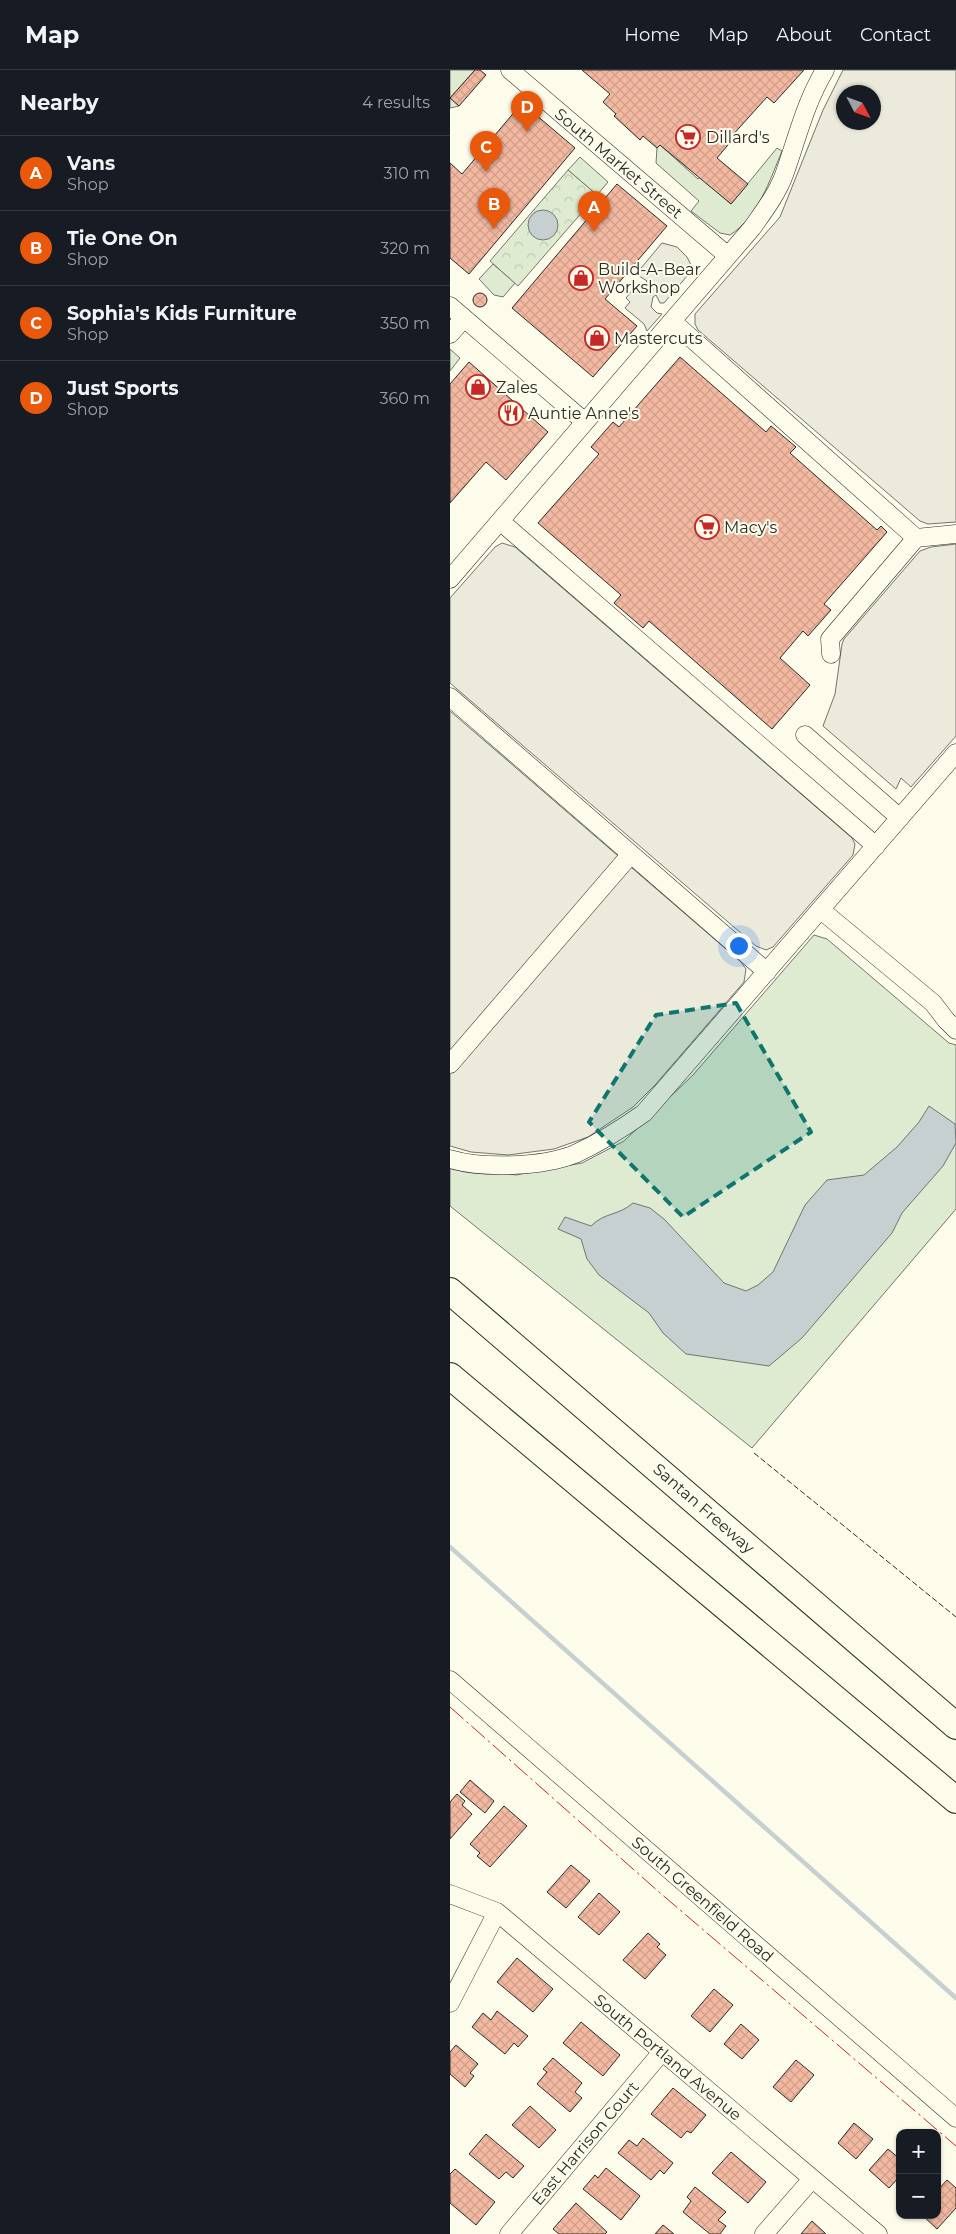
<!DOCTYPE html>
<meta charset="utf-8">
<style>
body{margin:0;font-family:Montserrat,sans-serif;background:#242831;color:#f1f3f6}
.controls{position:absolute;right:15px;bottom:15px;display:grid;overflow:hidden;border-radius:10px;box-shadow:0 1px 4px #0004}
.controls button{width:45px;height:45px;display:grid;place-items:center;padding:0;border:0;border-bottom:1px solid #363941;background:#171b24;color:#f1f3f6;font:25px sans-serif}
.compass{position:absolute;left:386px;top:15px;width:45px;height:45px;border-radius:50%;background:#171b24;box-shadow:0 1px 4px #0004;rotate:131deg}
.you{position:absolute;left:288px;top:875px;width:18px;height:18px;margin:-12px;border:4px solid #fff;border-radius:50%;background:#1a73e8;box-shadow:0 0 0 8px #1a73e833}
.badge{display:grid;place-items:center;width:32px;height:32px;border-radius:50%;background:#ea580c;color:#fff;font-size:16px;font-weight:700}
.pin{position:absolute;translate:-50% -41px;filter:drop-shadow(0 1px 2px #0008)}
.pin::after{content:'';position:absolute;top:26px;width:18px;height:15px;background:inherit;clip-path:polygon(0 0,100% 0,50% 100%)}
.list{margin:0;padding:0;list-style:none}
h2{display:flex;justify-content:space-between;align-items:center;height:65px;margin:0;padding:0 20px;font-size:21px}
h2 small{font-size:16px;font-weight:400;color:#9ea1a6}
.list li{display:grid;grid-template-columns:32px 1fr auto;gap:15px;align-items:center;box-sizing:border-box;height:75px;padding:0 20px;border-top:1px solid #363941}
.list b{display:block;font-size:19px;white-space:nowrap}
.list p{margin:0;font-size:16px;white-space:nowrap;color:#9ea1a6}
.list em{font-size:16px;font-style:normal;color:#9ea1a6}
.map{position:relative;flex:none;width:506px;height:2164px;overflow:hidden}
header{display:flex;align-items:center;gap:30px;box-sizing:border-box;height:70px;padding:0 25px;background:#171b24;border-bottom:1px solid #363941}
header strong{font-size:24px}
nav{display:flex;gap:28px;margin-inline-start:auto;font-size:18px}
main{display:flex}
aside{flex:1;background:#171b24}
.map>svg:first-child{display:block}
</style>
<header>
<strong>Map</strong>
<nav><a>Home</a><a>Map</a><a>About</a><a>Contact</a></nav>
</header>
<main>
<aside>
<h2>Nearby<small>4 results</small></h2>
<ul class="list">
<li><span class="badge">A</span><div><b>Vans</b><p>Shop</p></div><em>310 m</em></li>
<li><span class="badge">B</span><div><b>Tie One On</b><p>Shop</p></div><em>320 m</em></li>
<li><span class="badge">C</span><div><b>Sophia's Kids Furniture</b><p>Shop</p></div><em>350 m</em></li>
<li><span class="badge">D</span><div><b>Just Sports</b><p>Shop</p></div><em>360 m</em></li>
</ul>
</aside>
<div class="map">
<svg width="506" height="2164" viewBox="0 0 506 2164">
<defs>
<pattern id="park-crowns" width="20" height="18" patternUnits="userSpaceOnUse" patternTransform="scale(1.25)"><rect width="20" height="18" fill="#deebd1"/><path d="M2 6a3 3 0 1 1 6 0M12 15a3 3 0 1 1 6 0" fill="none" stroke="#bfcab4"/></pattern>
<pattern id="building-cross-hatch" width="8" height="8" patternUnits="userSpaceOnUse" patternTransform="scale(1.25)"><rect width="8" height="8" fill="#f2b8a0"/><path d="M0 0l8 8M0 8l8-8" fill="none" stroke="#d09e8a"/></pattern>
</defs>
<rect width="100%" height="100%" fill="#fdfbea"/>
<path fill="#deebd1" stroke="#74746e" d="M0,0H25L0,28L9,36L0,38Z
M210,75L248,109L250,107L281,134L327,78L332,81C320,110 308,147 280,165L270,163L241,141L249,131L206,93L207,78Z
M130,87L158,112L147,125L118,100Z
M43,194L65,213L53,227L44,225L29,209Z
M0,279L10,288L0,301Z
M364,865L377,869L499,973L506,975V1139L302,1378L0,1136V1096L66,1105L132,1093L174,1071L243,1005Z"/>
<path fill="url(#park-crowns)" stroke="#74746e" d="M118,100L147,125L68,216L40,191Z"/>
<path fill="#eceadb" stroke="#74746e" fill-rule="evenodd" d="M393,0H506V452L478,454L470,451L248,260L245,254V244L330,147L373,40ZM423,22V52H393V22Z
M212,173L227,177L237,187L243,199L214,233H210L206,225L203,227L201,237L207,243L212,244L197,261L194,254L175,238L180,232L176,228L186,216H192L197,211L186,204Z
M52,473L65,477L402,768L405,774L403,785L323,877L316,880L306,876L0,613V528L45,477Z
M506,474V666L461,717L451,708L446,719L373,656L385,624L392,574L394,569L470,481L481,477Z
M0,641L291,892L296,899L294,912L205,1015L183,1037L138,1067L104,1079L58,1085L21,1082L0,1076Z"/>
<path fill="#c7d0d0" stroke="#74746e" d="M78 155a15 15 0 1 1 30 0a15 15 0 1 1-30 0Z
M479,1036L505,1054L506,1073L493,1096L452,1143L442,1163L352,1268L319,1296L236,1284L213,1263L199,1243L149,1205L137,1189L131,1169L108,1159L115,1147L141,1156C155,1142 168,1146 183,1133L200,1138L214,1149L274,1213L296,1221L308,1215L323,1202L355,1135L377,1110L414,1105L447,1077L469,1052Z"/>
<g fill="none" stroke-linecap="round" stroke-linejoin="round">
<path stroke="#c7d0d0" stroke-width="4.5" d="M0,1477L506,1928"/>
</g>
<path fill="url(#building-cross-hatch)" stroke="#2b2b2b" d="M25,0H30L36,5L9,36L0,28Z
M132,0H354L324,33L317,27L280,68L282,70L267,88L298,114L281,134L210,75L207,78L193,66L190,70L164,46L166,44L153,32L160,24Z
M72,33L125,78L19,204L0,188V93L12,104Z
M167,114L217,156L155,229L187,256L143,307L62,238Z
M23 230a7 7 0 1 1 14 0a7 7 0 1 1-14 0Z
M230,287L316,362L321,356L346,377L340,383L427,460L431,456L437,462L374,534L381,540L358,566L353,561L330,588L360,615L322,659L199,551L193,558L164,533L171,525L88,453L149,384L141,377L163,352L169,357Z
M19,292L98,362L56,410L36,392L0,433V314Z
M20,1710L44,1731L35,1743L10,1722Z
M7,1724L15,1731L12,1735L22,1744L0,1769V1732Z
M54,1736L77,1756L40,1797L27,1786L30,1783L20,1774Z
M121,1795L140,1811L116,1838L97,1822Z
M149,1823L170,1842L149,1865L128,1847Z
M198,1863L210,1874L207,1877L216,1885L195,1909L173,1890Z
M67,1888L103,1919L83,1942L47,1912Z
M264,1919L283,1935L260,1962L241,1946Z
M47,1941L78,1966L68,1977L64,1973L55,1984L22,1957L33,1943L41,1950Z
M131,1952L170,1985L153,2006L113,1973Z
M291,1954L309,1970L292,1989L274,1974Z
M6,1975L28,1994L20,2003L24,2006L15,2017L0,2004V1982Z
M103,1988L132,2013L125,2022L132,2028L120,2042L87,2014L97,2002L93,1999Z
M346,1990L364,2005L341,2032L323,2017Z
M223,2018L256,2045L241,2063L237,2061L231,2068L201,2044Z
M80,2036L106,2060L89,2078L62,2055Z
M404,2053L423,2069L406,2089L388,2073Z
M36,2064L74,2096L63,2108L56,2102L49,2109L19,2084Z
M193,2068L223,2093L214,2104L210,2100L201,2110L168,2083L179,2070L187,2076Z
M438,2079L450,2089V2106L439,2118L419,2100Z
M281,2082L316,2112L298,2133L262,2103Z
M156,2098L190,2126L171,2150L133,2119L145,2105L148,2108Z
M5,2099L45,2132L26,2155L0,2133V2104Z
M497,2110L506,2118V2138L487,2159L472,2145H487V2121Z
M245,2117L276,2142L268,2150L276,2156L270,2164H260L233,2142L241,2131L237,2127Z
M126,2133L157,2162L155,2164H109L103,2159Z
M362,2151L376,2164H351Z
M213,2155L224,2164H205Z"/>
<g fill="none" stroke-linecap="round" stroke-linejoin="round">
<defs>
<path id="minor" d="M60,0L278,186
M0,236L135,352
M222,251L466,468
M0,264L14,248
M50,451L426,776
M0,509L302,158C314,141 327,124 334,105C347,69 355,33 375,0
M381,584L380,569L466,468L506,464
M0,627L317,902
M355,665L450,748
M371,840L483,933L496,950L506,960
M0,994L181,784
M0,1089C33,1099 92,1097 125,1084C149,1073 173,1058 194,1043L506,683
M0,1610L506,2048
M0,1824L47,1842L428,2164
M0,1933L47,1842
M59,2164L211,1983
M314,2164L362,2109"/>
<path id="highway" d="M0,1221L506,1656
M0,1306L506,1730"/>
</defs>
<use href="#minor" stroke="#2b2b2b" stroke-width="19"/>
<use href="#highway" stroke="#2b2b2b" stroke-width="28"/>
<use href="#minor" stroke="#fdfbea" stroke-width="18"/>
<use href="#highway" stroke="#fdfbea" stroke-width="26"/>
<path stroke="#2b2b2b" stroke-width="1" stroke-dasharray="6 2.5" stroke-linecap="butt" d="M304,1383L506,1547"/>
<path stroke="#c62828" stroke-width="1" stroke-dasharray="18 4 2.5 4" stroke-linecap="butt" d="M0,1637L209,1822L506,2076"/>
</g>
<path fill="#0f766e" fill-opacity="0.2" stroke="#0f766e" stroke-width="4" stroke-dasharray="10 6" stroke-linejoin="round" d="M286,933L361,1062L233,1147L139,1052L206,945Z"/>
<defs>
<symbol id="supermarket-ring" viewBox="-11 -11 22 22"><circle r="9.5" fill="#fdfbea" stroke="#c62828" stroke-width="1.5"/><path d="M-6-5.5h2.5l.6 2H6L4.5 2H-2.5L-4.4-4H-6ZM-1.5 3.2a1.3 1.3 0 1 0 .1 0ZM3 3.2a1.3 1.3 0 1 0 .1 0Z" fill="#c62828"/></symbol>
<symbol id="shop-ring" viewBox="-11 -11 22 22"><circle r="9.5" fill="#fdfbea" stroke="#c62828" stroke-width="1.5"/><path d="M-5-2.5h2.3a2.7 3.5 0 0 1 5.4 0H5L5.5 6h-11ZM-1.5-2.5h3a1.5 2.3 0 0 0-3 0Z" fill="#c62828"/></symbol>
<symbol id="restaurant-ring" viewBox="-11 -11 22 22"><circle r="9.5" fill="#fdfbea" stroke="#c62828" stroke-width="1.5"/><path d="M-5-6h1v4h1v-4h1v4h1v-4h1v5L-1.5 .5V6h-2V.5L-5-1ZM5-6V6H3V1.5H1.5Q1.5-4 5-6Z" fill="#c62828"/></symbol>
</defs>
<g fill-rule="evenodd">
<use href="#supermarket-ring" x="224" y="53" width="28" height="28"/>
<use href="#shop-ring" x="117" y="194" width="28" height="28"/>
<use href="#shop-ring" x="133" y="254" width="28" height="28"/>
<use href="#shop-ring" x="14" y="303" width="28" height="28"/>
<use href="#restaurant-ring" x="47" y="329" width="28" height="28"/>
<use href="#supermarket-ring" x="243" y="443" width="28" height="28"/>
</g>
<g text-anchor="middle" stroke-width="4" stroke-linejoin="round" paint-order="stroke">
<g font-size="16" fill="#2b2b2b" stroke="#fdfbea" text-anchor="start">
<text x="256" y="73">Dillard's</text>
<text x="148" y="205">Build-A-Bear<tspan x="148" dy="18">Workshop</tspan></text>
<text x="164" y="274">Mastercuts</text>
<text x="46" y="323">Zales</text>
<text x="78" y="349">Auntie Anne's</text>
<text x="274" y="463">Macy's</text>
</g>
<g font-size="16" fill="#2b2b2b" stroke="#fdfbea">
<text transform="translate(169 93) rotate(40)" y="6">South Market Street</text>
<text transform="translate(254 1438) rotate(41)" y="6">Santan Freeway</text>
<text transform="translate(253 1829) rotate(41)" y="6">South Greenfield Road</text>
<text transform="translate(218 1987) rotate(40)" y="6">South Portland Avenue</text>
<text transform="translate(135 2073) rotate(-50)" y="6">East Harrison Court</text>
</g>
</g>
</svg>
<div class="controls">
<button>+</button>
<button>−</button>
</div>
<svg class="compass" viewBox="-18 -18 36 36"><path d="M0-13l5 13h-10z" fill="#e53935"/><path d="M0 13l5-13h-10z" fill="#9ea1a6"/></svg>
<div class="you"></div>
<div class="pin badge" style="left:144px;top:162px">A</div>
<div class="pin badge" style="left:44px;top:159px">B</div>
<div class="pin badge" style="left:36px;top:102px">C</div>
<div class="pin badge" style="left:77px;top:62px">D</div>
</div>
</main>
